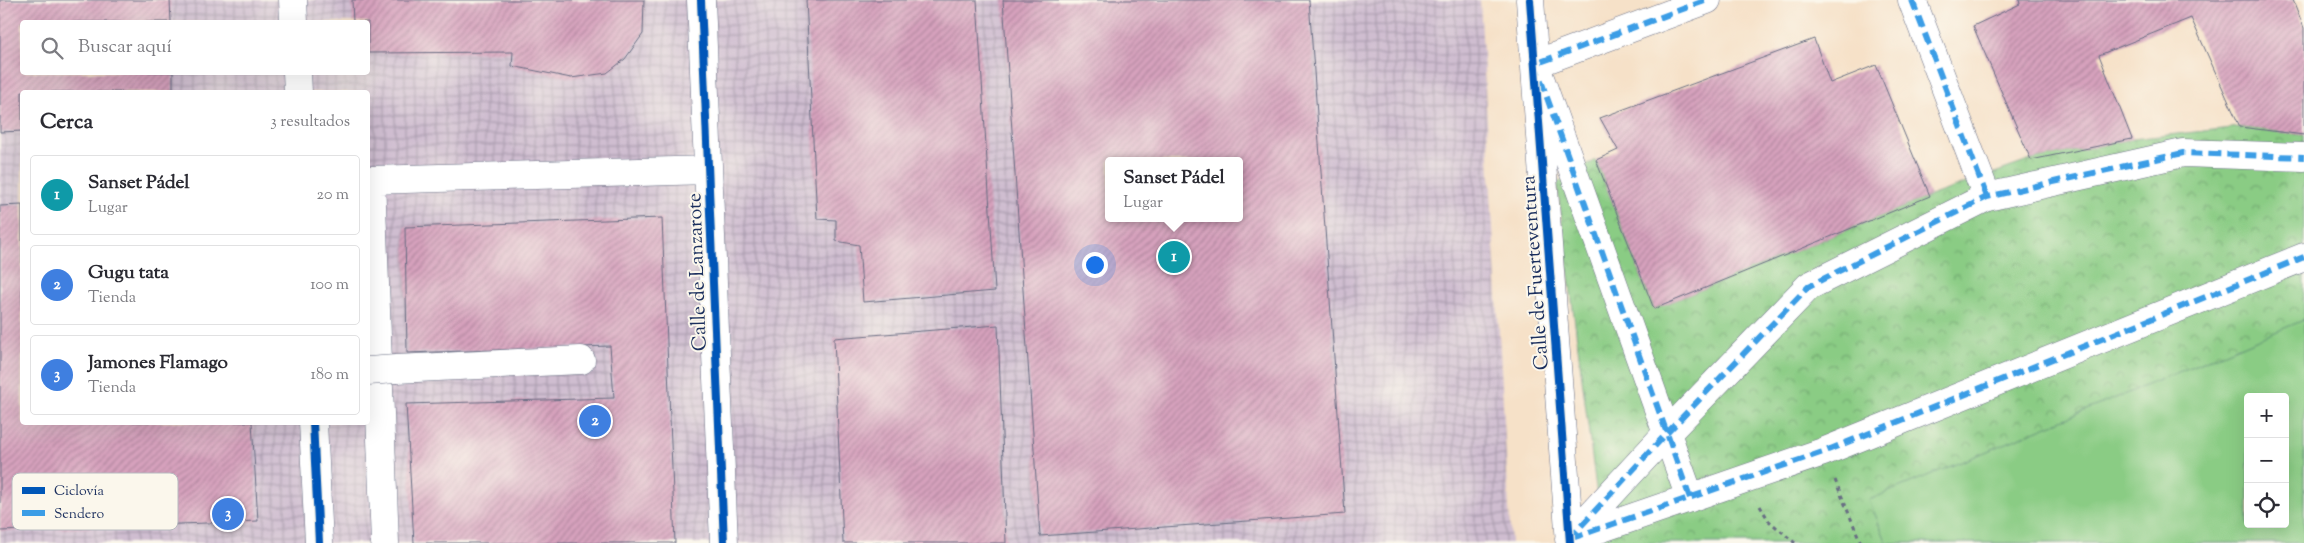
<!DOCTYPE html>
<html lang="es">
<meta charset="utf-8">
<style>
body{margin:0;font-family:"Sorts Mill Goudy",serif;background:#f7f7f7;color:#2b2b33}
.controls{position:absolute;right:15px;bottom:15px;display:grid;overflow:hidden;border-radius:5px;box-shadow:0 5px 20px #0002}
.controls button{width:45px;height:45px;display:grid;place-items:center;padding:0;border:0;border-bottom:1px solid #e1e1e2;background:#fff;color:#2b2b33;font:25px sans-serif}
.you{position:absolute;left:1094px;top:264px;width:18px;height:18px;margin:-12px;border:4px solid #fff;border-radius:50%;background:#1a73e8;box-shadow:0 0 0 8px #1a73e833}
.badge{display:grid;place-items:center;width:32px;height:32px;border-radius:50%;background:#1a73e8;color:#fff;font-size:16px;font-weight:700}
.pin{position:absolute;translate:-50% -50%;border:2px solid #fff;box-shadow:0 1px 5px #0006}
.popup{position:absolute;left:1105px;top:157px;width:138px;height:65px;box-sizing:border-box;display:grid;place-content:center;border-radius:5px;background:#fff;filter:drop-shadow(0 1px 4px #0005);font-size:16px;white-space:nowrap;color:#7c7c81}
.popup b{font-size:19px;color:#2b2b33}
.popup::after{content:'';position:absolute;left:50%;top:100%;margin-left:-10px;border:10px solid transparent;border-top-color:#fff}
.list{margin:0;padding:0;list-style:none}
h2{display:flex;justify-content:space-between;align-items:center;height:65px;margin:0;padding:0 20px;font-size:21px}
h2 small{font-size:16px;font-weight:400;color:#7c7c81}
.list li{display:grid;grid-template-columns:32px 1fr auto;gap:15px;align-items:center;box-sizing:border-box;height:80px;margin:0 10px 10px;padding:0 10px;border:1px solid #e1e1e2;border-radius:5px}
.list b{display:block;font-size:19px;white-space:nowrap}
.list p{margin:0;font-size:16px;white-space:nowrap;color:#7c7c81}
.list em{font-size:16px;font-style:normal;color:#7c7c81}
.icon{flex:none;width:28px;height:28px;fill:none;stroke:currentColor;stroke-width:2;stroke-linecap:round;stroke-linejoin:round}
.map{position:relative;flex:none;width:2304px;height:543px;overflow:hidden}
.search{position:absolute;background:#fff;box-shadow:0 5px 20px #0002;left:20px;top:20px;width:350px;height:55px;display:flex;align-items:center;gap:12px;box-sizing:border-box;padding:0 18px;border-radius:5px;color:#7c7c81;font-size:19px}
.panel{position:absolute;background:#fff;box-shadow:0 5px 20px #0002;left:20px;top:90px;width:350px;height:335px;border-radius:5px}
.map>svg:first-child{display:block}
</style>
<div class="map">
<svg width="2304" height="543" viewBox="0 0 2304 543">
<defs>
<pattern id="industrial-grid" width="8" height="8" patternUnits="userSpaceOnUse" patternTransform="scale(1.25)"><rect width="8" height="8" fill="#cfbdd0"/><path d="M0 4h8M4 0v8" fill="none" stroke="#a79aac"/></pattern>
<pattern id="park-crowns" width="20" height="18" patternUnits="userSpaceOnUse" patternTransform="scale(1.25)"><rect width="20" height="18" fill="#8acc84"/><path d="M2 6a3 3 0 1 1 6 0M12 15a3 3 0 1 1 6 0" fill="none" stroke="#70a66f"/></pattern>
<pattern id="building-hatch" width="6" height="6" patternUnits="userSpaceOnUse" patternTransform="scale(1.25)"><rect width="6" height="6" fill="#d7a2bd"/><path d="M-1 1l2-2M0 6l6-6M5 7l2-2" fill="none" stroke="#ae849d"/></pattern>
</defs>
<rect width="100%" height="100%" fill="#fbf7ec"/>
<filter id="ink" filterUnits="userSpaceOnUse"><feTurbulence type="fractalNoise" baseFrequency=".02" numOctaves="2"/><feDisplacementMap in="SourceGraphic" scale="10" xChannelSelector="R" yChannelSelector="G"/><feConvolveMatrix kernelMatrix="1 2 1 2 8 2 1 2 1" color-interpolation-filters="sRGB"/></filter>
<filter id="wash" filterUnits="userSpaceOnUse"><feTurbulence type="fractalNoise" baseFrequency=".0096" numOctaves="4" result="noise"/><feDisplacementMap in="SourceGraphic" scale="20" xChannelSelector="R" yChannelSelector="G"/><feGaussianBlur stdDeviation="1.12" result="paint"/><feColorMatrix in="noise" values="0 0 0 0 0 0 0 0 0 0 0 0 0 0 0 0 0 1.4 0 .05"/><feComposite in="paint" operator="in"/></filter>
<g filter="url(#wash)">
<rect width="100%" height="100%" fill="#f6e1c8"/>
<path fill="url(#industrial-grid)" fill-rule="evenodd" d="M0,0H1480L1511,543H0ZM22,22H368V72H22ZM22,92H368V422H22ZM1109,161H1239V218H1109Z"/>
<path fill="url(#park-crowns)" stroke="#527e71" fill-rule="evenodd" d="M2240,127L2304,135V543H1603L1557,183L1596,160L1654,309L1930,196L2031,160L2132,139ZM2248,397H2285V524H2248Z"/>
<path fill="#8acc84" stroke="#527e71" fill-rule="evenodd" d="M2304,320V543H1887L1869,500ZM2248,397H2285V524H2248Z"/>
<g id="blocks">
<path fill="url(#building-hatch)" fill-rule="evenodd" d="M0,0H170L171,22H22V72H173V92H22V131L0,132Z
M352,0H644L643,34L625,59L607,73L571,78L512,66L513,52L368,53V22H353Z
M806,0H977L995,291L863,302L859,245L836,241V220L817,219Z
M1003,0H1309L1345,514L1040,536ZM1109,161H1239V218H1109Z
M2019,0H2293L2304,28V135L2240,127L2191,18L2099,55L2132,139L2031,160L1973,26L2020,4Z
M1814,39L1830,83L1876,65L1930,196L1654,309L1596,160L1618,150L1600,118Z
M22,205V422H252L258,521L0,531V206Z
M662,218L675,543H414L406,404L614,398L610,346L407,353L405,227Z
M998,325L1006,543H843L834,338Z"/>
</g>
</g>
<g filter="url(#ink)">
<use href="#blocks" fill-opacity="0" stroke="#686d83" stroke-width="1"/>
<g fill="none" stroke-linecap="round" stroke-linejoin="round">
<defs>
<path id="minor" d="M293,0L294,22
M701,0L724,543
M1530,0L1570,543
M1912,0L1987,197
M297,72L298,92
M396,369L581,360
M313,422L319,543
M1690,498L1535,64L1707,0
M1573,538L1823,452L2304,257
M1569,539L1667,433L1809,286L1987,197L2183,153L2304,157
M385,543L371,180L708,170"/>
</defs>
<use href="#minor" stroke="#686d83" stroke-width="29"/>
<path stroke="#686d83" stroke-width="3" stroke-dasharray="4 4" stroke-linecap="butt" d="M1835,480L1861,543
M1760,506L1769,521L1795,543"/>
<use href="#minor" stroke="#fff" stroke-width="28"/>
<defs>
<path id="minor-bridge" d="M368,371L396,369"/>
</defs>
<use href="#minor-bridge" stroke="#686d83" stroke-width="29" stroke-linecap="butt"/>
<use href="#minor-bridge" stroke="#fff" stroke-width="28"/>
<path stroke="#3b9de6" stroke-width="6" stroke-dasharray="12 6" stroke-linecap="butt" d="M1912,0L1987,197
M1690,498L1535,64L1707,0
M1572,538L1823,452L2304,257
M1569,539L1667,433L1809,286L1987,197L2183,153L2304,157"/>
<defs>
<path id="cycleway" d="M701,0L724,543
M1530,0L1570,543
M313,422L319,543"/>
</defs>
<use href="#cycleway" stroke="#fbf7ec" stroke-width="11"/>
<use href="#cycleway" stroke="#0057b8" stroke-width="8"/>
</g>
</g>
<g text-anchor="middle" stroke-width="4" stroke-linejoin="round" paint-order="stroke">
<g font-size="20" fill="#1b2f5e" stroke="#fbf7ec">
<text transform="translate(696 272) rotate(-92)" y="7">Calle de Lanzarote</text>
<text transform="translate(1534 273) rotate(-94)" y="7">Calle de Fuerteventura</text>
</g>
</g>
<rect x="12" y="473" width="166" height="57" rx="8" fill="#fbf7ec" stroke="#b8bbc1" stroke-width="1"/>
<rect x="22" y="487" width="23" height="7" fill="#0057b8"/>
<rect x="22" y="510" width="23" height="6" fill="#3b9de6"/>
<g font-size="14" fill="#1b2f5e">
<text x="54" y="495">Ciclovía</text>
<text x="54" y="518">Sendero</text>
</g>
</svg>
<div class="controls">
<button>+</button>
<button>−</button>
<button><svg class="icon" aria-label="locate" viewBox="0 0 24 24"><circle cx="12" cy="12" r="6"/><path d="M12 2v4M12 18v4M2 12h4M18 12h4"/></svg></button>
</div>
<div class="you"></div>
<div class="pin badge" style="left:1174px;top:257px;background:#0f9aa8">1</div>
<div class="popup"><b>Sanset Pádel</b>Lugar</div>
<div class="pin badge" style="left:595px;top:421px;background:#3f7fe0">2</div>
<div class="pin badge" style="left:228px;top:514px;background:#3f7fe0">3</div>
<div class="search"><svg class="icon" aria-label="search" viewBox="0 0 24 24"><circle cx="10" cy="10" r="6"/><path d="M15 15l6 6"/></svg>Buscar aquí</div>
<section class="panel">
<h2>Cerca<small>3 resultados</small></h2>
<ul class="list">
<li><span class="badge" style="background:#0f9aa8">1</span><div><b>Sanset Pádel</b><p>Lugar</p></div><em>20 m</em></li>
<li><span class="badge" style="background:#3f7fe0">2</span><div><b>Gugu tata</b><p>Tienda</p></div><em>100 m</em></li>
<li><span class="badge" style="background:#3f7fe0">3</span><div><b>Jamones Flamago</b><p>Tienda</p></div><em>180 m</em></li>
</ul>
</section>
</div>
